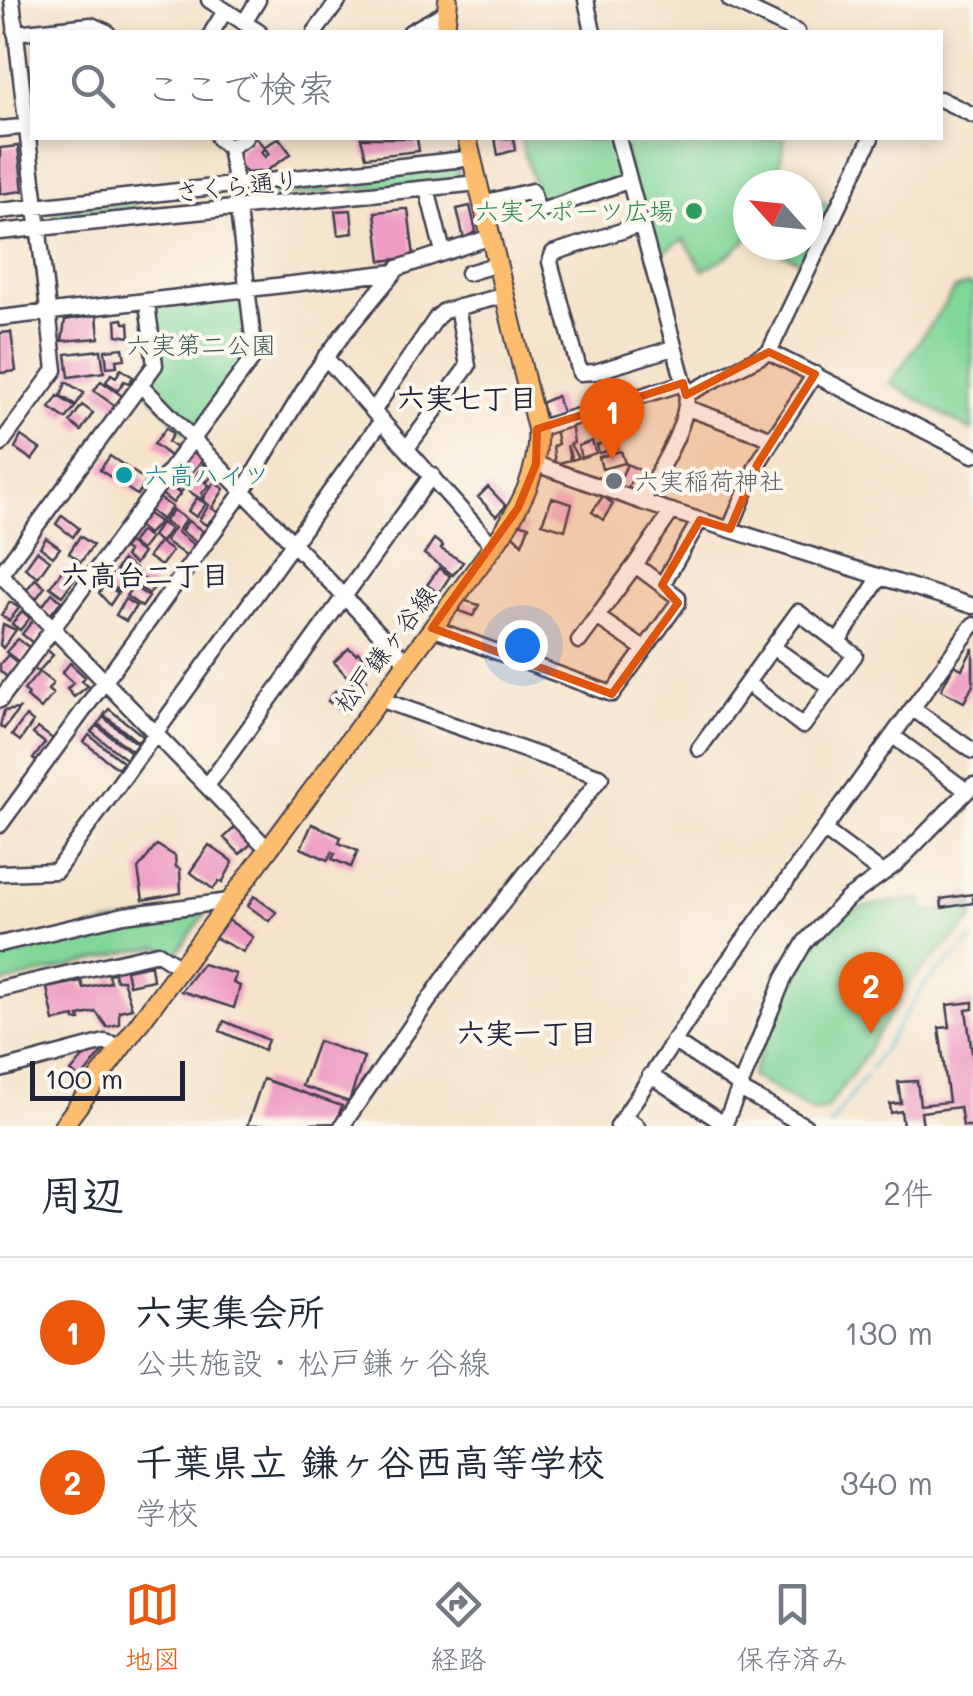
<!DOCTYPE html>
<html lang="ja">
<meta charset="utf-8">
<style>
body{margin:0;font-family:Mali,"Klee One",sans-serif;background:#f2f2f3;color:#1f2937}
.compass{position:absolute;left:733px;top:170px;width:90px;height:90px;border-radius:50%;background:#fff;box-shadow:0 5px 15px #0003;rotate:297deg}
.scale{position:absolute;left:30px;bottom:25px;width:155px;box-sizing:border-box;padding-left:10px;border:5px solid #22223b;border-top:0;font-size:28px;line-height:35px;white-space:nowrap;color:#22223b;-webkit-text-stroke:8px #fbf7ec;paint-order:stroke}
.you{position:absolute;left:522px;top:645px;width:35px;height:35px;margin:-25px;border:8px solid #fff;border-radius:50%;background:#1a73e8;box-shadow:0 0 0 15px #1a73e833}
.badge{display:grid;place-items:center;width:65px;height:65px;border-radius:50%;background:#ea580c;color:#fff;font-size:32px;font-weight:700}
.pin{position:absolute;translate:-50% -82px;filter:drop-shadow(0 2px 5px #0008)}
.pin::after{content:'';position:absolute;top:52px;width:35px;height:30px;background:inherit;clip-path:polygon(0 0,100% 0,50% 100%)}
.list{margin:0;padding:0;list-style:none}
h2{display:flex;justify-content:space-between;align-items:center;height:130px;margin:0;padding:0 40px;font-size:42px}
h2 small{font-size:32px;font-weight:400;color:#747a83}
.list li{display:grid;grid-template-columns:65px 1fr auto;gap:30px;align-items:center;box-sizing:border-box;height:150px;padding:0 40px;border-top:2px solid #e0e1e3}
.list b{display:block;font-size:38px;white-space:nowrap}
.list p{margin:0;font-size:32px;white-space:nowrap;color:#747a83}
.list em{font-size:32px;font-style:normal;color:#747a83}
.icon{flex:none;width:55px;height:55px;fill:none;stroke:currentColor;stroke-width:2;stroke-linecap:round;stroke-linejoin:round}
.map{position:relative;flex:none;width:973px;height:1126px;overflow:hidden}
.search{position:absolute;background:#fff;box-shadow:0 5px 15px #0003;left:30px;right:30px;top:30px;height:110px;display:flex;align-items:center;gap:25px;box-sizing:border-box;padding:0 35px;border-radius:0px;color:#747a83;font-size:38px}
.sheet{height:430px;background:#fff}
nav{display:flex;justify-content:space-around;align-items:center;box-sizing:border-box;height:140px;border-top:2px solid #e0e1e3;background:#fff;font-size:28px;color:#747a83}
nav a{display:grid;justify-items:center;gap:5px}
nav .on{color:#ea580c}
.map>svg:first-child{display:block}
</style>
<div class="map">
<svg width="973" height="1126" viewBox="0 0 973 1126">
<rect width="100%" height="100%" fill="#fbf7ec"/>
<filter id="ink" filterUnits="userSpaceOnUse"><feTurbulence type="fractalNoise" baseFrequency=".01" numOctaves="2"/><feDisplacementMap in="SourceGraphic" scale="20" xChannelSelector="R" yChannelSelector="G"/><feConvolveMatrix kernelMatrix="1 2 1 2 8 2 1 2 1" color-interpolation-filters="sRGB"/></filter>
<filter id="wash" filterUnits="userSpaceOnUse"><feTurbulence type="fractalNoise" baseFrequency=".0048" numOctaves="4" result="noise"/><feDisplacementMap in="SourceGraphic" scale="40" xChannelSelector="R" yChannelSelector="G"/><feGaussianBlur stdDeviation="2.25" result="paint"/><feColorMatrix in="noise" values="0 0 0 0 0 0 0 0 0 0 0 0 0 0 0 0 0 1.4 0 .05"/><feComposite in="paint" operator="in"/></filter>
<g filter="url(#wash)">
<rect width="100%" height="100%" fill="#f6e3cb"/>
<path fill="#81d699" stroke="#527c6a" stroke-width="2.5" d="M530,138H613L622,175L618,180L541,207L521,141Z
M621,138H785L777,179L788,185H748V238L729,255L703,270L684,239L652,259Z
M456,166L460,175L452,180L357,190L352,187L355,177Z
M327,180L330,185L329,192L253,198L257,188Z
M808,195L834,208L807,265L766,245H808Z
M134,202L137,206L136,213L52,220L56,210Z
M969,284L973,286L972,431L890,383L955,289Z
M248,290L255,355L192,440L140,384L155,364L147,303Z
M921,899L926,913L973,904V919L909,983L858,1066L826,1109L814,1112L751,1076C768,1038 808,933 844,914C866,903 896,903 921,899Z
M204,908L207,911L177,953L158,947L132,951L0,984V953L108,924Z"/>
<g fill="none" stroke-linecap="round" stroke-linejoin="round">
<path stroke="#53b9d1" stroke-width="2.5" d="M964,948L973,940
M871,1068L926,983L959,952
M830,1126L866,1075"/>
</g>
<g id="blocks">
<path fill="#ee9cc4" d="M256,138L265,148L261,152L265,157L269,154L264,147L279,138L291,154L266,171L247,173L238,164L236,156L241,148Z
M361,138H417L419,151L366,157Z
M495,138H513L515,150L498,155Z
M18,146L23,191L0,194V148Z
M470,206L476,231L464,239L457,209Z
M403,209H408L414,257L381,261L375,212Z
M351,210L353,233L338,235L335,211Z
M97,315L99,338L62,341L65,320Z
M123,319L124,323H129L130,337L117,335L116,320Z
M11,332L16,371L0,373V333Z
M123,348L125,359L116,360L117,366L107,367L105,350Z
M101,350L104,372L69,377L66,354Z
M121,369L133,377L129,383L124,381L118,390L106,382L111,374L116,377Z
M101,381L125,398L118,408L94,391Z
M66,382L84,393L76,405L61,396Z
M58,396L75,407L66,419L50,408Z
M557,396L564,418L547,422L541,403Z
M82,405L93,413L81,431L70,422Z
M571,423L574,443L570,444L578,458L572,460L567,445L570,460L555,464L553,446L558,444L555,428Z
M166,428L173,434L168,442L176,448L170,456L154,444Z
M21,436L40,449L32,460L15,448Z
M615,439L618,448L599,453L597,445Z
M592,441L596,453L581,458L578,446Z
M194,450L204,458L190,475L180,466Z
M621,451L625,463L602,469L599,457Z
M110,456L147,481L137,495L100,470Z
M210,462L217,469L207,482L197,474L203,464L206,466Z
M627,464L642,471L637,481L632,479L627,490L617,487Z
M180,469L192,479L181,492L169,482Z
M196,476L209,485L202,493V500L186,489Z
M215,481L224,489L212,508L218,513L206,525L199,520L209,505L204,501L205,495Z
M167,484L180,494L173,503L160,493Z
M488,487L506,506L496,516L478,497Z
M603,496L613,504L603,520L592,512Z
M158,497L172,507L162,520L148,509Z
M197,498L206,504L196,517L188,511Z
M552,498L572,504L565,530L542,523Z
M173,510L186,519L177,532L197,547L189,558L165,541L174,528L164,522Z
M148,514L160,522L148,534L137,525Z
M62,515L79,528L73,537L56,524Z
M188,521L203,531L196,542L181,531Z
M161,523L170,529L161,542L152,536Z
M518,523L529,526L522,544L512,534Z
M140,531L150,538L141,550L131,543Z
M80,536L93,545L81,562L69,553Z
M46,538L60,548L53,557L40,547Z
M434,539L443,546L441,549L463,562L453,575L424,554Z
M159,542L172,551L161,566L148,557Z
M128,543L143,553L135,564L125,557L128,552L123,549Z
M37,551L50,560L38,577L25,568Z
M122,560L135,569L128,579L116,570Z
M439,568L450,576L439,593L427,585Z
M63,569L75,578L62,596L50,587Z
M114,573L126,582L119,591L107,583Z
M140,576L155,586L149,594L135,584Z
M35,579L45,587L36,599L25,592Z
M105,584L118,593L110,605L99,593Z
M416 593a7 7 0 1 1 14 0a7 7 0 1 1-14 0Z
M133,586L149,597L142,607L126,596Z
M52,593L61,601L50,615L41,608Z
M125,599L136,606L126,621L116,615Z
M463,600L479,605L473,616L459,611Z
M10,602L19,608L9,621L1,615Z
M22,611L30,618L20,630L12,624Z
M35,618L46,627L33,643L22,634Z
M3,624L16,630L3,648L0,645Z
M18,639L30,648L19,662L6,652Z
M349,648L356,654L358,652L369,664L363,671L366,681L362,693L334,662Z
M973,648V685L964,702L941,690L954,665L962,669Z
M46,649L53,655L38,672L33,668Z
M8,655L18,663L7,677L0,671V664Z
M70,663L85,677L82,681L88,686L74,697L67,689L73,683L62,673Z
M39,672L53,683L48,690L53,694L41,709L27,697L29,694L24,690Z
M335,691L350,706L344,713L328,701Z
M19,709L4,729L0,726L4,711Z
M109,709L143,736L138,742L104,715Z
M26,716L33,722L20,741L12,735Z
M103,717L137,744L132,751L98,724Z
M97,726L131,752L126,759L91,732Z
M38,728L57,742L41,765L33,759L45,743L33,734Z
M89,735L123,762L118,769L84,742Z
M312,824L341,837L339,843L358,851L351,867L332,859L335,854L332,852L328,860L301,848Z
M236,826L252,843L240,854L224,838Z
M157,845L175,856L176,867L180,869L181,893L143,900L138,869Z
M209,845L233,862L222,883L219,881L213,889L190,872Z
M973,894V903L942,908L941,899Z
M254,896L276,912L269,921L248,906Z
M227,919L253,937L243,952L214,937Z
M202,964L236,974L233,983L240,986L234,1008L181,991Z
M151,965L153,980L129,985L126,970Z
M114,973L116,980H123L132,1008L119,1011V1024L107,1027L96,1012L79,1016L80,1020H75V1017L54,1021L47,988L81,981L83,988L110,982L108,974Z
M973,1002V1009L966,1010L973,1060V1126H963L960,1107L921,1112L923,1126H903L901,1111L891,1113L890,1104L901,1103L898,1082L917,1081L920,1105L949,1102L939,1028L950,1027L947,1005Z
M224,1021L268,1040L264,1050L220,1031Z
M318,1041L364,1057L349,1102L302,1086Z
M99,1048L103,1051L81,1079L71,1072L87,1053Z
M263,1079L342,1106L336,1123L247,1126Z"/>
</g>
</g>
<g filter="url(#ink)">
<use href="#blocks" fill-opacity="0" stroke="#423f51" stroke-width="2.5"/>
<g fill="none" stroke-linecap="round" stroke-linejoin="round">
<defs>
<path id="minor" d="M209,0L259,32
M586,0L593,32
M730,0L797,32
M244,23L258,0
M212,32L225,11
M315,32L339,0
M410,32L446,12
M15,33L91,25L107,32
M940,99L973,115
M0,129L32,126
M218,138L229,148L236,184
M618,138L687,394C687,430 658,470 642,502
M871,138L769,352L973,455
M229,148L245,138
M427,189L443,252
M483,203L532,191L538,212L628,181
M0,211L473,158
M640,225L553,253L550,262L580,373L595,372L673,348
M0,232L478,183
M468,273L498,264
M0,318L395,272
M325,357L493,546
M140,384L406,661
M687,394L769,352
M687,408L773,439L815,374
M374,410L437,317L444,311L506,295
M537,429L683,383
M0,445L55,370L12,0
M407,448L468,366L457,307
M536,464L642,502L973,606
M730,529L757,465L773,439
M635,565L672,511
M0,574L267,848
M0,575L155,365L147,303
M662,585L700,520
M597,617L644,649
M432,628L612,694L678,603V597L635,565L579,641
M838,642L880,577
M773,647L831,688
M0,700L255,355L238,210
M913,709L973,751
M893,736L967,791
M699,749C732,703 765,658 798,612L855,655L803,726L747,683
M207,786L432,475
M0,825L242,493L313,375L344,333L398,268L491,237
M825,831L882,873
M0,873L56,871L382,420
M0,944L124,915L229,901
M0,989L158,953L180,967
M673,1041L739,1085
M0,1070L105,1042L121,1046
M650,1075L724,1124
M738,1088L805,1126
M624,1117L637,1126
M342,1126L447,974L601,777L379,699
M618,1126L713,982L973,625
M724,1126L784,978L805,942L847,899L896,864L973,785"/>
<path id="major" d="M445,32L448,0
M63,1126L498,540C521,505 540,471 537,429L467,138"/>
</defs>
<use href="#minor" stroke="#423f51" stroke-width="19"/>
<use href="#major" stroke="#423f51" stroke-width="22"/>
<use href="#minor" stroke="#fff" stroke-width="14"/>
<use href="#major" stroke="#fcbd6e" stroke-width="18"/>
</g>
</g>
<path fill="#de560e" fill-opacity="0.2" stroke="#de560e" stroke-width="8" stroke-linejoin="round" d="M769,352L815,374L757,465L730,529L700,520L662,585L678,603L612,694L432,628L518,508L536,464L537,429L683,383L686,395Z"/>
<circle fill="#2e9e5b" stroke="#fbf7ec" stroke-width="4" cx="694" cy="211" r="10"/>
<circle fill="#0f9aa8" stroke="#fbf7ec" stroke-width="4" cx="124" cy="475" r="10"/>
<circle fill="#6b7280" stroke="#fbf7ec" stroke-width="4" cx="614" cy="481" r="10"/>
<g text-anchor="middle" stroke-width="8" stroke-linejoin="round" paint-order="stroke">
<g font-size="25" fill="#22223b" stroke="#fbf7ec">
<text transform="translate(237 186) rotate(-6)" y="9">さくら通り</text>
<text transform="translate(385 649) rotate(-53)" y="9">松戸鎌ヶ谷線</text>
</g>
<g font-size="25" fill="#27864d" stroke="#fbf7ec" text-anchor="end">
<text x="674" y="220">六実スポーツ広場</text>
</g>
<g font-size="25" fill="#3e5857" stroke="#fbf7ec">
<text x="201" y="354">六実第二公園</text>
</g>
<g font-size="25" fill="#0d838f" stroke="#fbf7ec" text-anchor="start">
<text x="144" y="484">六高ハイツ</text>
</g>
<g font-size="25" fill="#5b616d" stroke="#fbf7ec" text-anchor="start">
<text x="634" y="490">六実稲荷神社</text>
</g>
<g font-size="28" font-weight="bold" fill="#22223b" stroke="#fbf7ec">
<text x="467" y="408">六実七丁目</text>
<text x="145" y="585">六高台二丁目</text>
<text x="527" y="1043">六実一丁目</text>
</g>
</g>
</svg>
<svg class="compass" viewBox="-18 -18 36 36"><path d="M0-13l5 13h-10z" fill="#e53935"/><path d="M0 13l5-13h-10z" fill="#747a83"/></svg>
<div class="scale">100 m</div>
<div class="you"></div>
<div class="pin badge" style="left:612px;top:460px">1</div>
<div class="pin badge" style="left:871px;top:1034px">2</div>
<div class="search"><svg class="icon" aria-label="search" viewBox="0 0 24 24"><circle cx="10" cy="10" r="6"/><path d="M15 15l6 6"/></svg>ここで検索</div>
</div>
<section class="sheet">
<h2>周辺<small>2件</small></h2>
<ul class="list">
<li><span class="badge">1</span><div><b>六実集会所</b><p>公共施設 · 松戸鎌ヶ谷線</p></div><em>130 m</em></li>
<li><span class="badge">2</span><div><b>千葉県立 鎌ヶ谷西高等学校</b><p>学校</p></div><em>340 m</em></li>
</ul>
</section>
<nav>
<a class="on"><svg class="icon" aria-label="map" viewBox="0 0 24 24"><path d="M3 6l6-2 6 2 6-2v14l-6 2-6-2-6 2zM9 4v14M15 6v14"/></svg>地図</a>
<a><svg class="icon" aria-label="directions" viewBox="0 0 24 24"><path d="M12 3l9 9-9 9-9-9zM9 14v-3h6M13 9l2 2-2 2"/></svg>経路</a>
<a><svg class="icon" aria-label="saved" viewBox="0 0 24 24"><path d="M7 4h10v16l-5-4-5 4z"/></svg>保存済み</a>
</nav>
